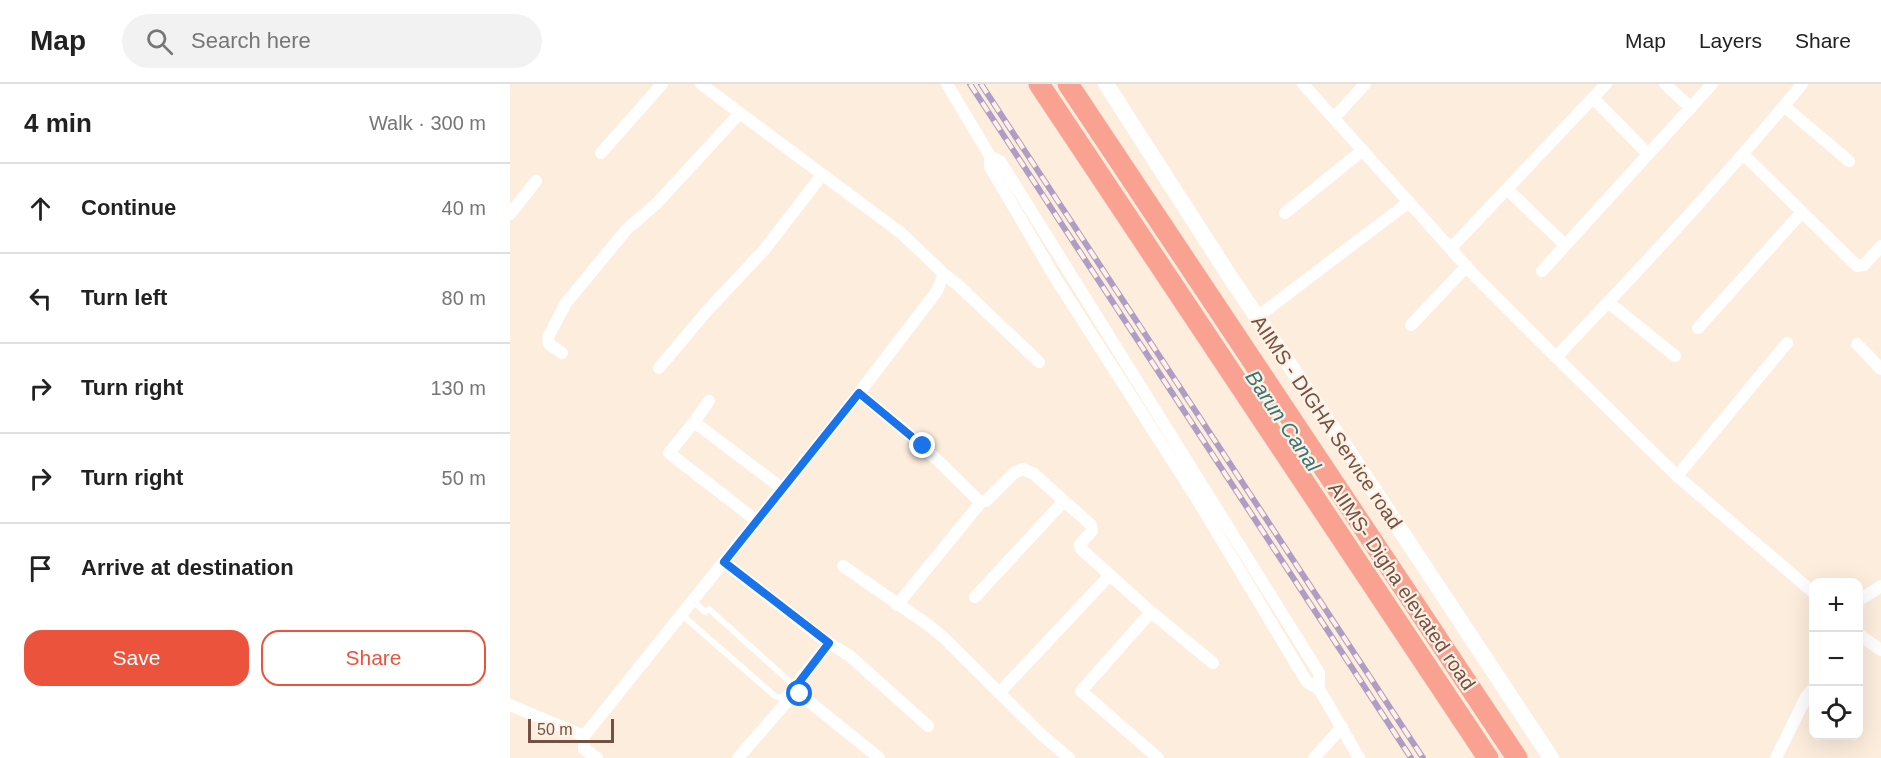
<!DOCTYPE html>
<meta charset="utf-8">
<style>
body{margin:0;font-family:Helvetica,sans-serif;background:#f2f2f2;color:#222}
.controls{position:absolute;right:18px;bottom:18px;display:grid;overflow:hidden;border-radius:12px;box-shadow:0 6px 24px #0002}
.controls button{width:54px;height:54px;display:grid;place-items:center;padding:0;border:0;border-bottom:2px solid #e0e0e0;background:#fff;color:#222;font:30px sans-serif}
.scale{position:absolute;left:18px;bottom:15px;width:86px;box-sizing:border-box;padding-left:6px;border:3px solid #735145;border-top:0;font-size:16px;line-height:21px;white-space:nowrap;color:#735145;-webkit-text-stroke:4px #fff2e4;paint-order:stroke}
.stop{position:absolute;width:18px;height:18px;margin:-14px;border:4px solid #1a73e8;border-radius:50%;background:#fff}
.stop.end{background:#1a73e8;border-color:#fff;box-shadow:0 2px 6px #0008}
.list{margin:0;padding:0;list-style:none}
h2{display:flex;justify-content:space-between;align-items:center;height:78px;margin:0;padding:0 24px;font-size:26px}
h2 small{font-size:20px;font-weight:400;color:#767676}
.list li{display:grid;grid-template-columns:39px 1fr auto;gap:18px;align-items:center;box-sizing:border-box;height:90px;padding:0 24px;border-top:2px solid #e0e0e0}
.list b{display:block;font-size:22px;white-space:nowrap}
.list em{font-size:20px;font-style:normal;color:#767676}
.actions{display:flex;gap:12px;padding:18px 24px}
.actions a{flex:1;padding:14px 0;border:2px solid #ec533d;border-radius:18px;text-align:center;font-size:21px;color:#ec533d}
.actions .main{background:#ec533d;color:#fff}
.icon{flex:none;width:33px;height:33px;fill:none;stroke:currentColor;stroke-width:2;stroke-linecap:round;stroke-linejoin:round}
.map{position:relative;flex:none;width:1371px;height:674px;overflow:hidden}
header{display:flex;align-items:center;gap:36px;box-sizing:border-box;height:84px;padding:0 30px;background:#fff;border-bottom:2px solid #e0e0e0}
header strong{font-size:28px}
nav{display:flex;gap:33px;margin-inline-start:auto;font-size:21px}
.search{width:420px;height:54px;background:#f2f2f2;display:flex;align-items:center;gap:15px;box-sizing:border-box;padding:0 21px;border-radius:33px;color:#767676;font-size:22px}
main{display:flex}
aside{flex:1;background:#fff}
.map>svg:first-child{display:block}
</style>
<header>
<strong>Map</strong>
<div class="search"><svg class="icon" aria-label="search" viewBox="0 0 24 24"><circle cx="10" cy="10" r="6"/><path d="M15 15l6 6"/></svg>Search here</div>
<nav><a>Map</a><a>Layers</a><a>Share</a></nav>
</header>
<main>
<aside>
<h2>4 min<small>Walk · 300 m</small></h2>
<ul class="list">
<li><svg class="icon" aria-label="ahead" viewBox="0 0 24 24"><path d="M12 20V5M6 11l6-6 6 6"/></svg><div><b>Continue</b></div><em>40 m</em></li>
<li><svg class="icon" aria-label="left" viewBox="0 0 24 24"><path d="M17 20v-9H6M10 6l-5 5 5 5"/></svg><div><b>Turn left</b></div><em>80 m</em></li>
<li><svg class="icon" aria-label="right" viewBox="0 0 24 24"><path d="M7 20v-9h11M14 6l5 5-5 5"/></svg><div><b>Turn right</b></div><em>130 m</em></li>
<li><svg class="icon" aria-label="right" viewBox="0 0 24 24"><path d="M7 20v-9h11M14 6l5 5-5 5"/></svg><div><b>Turn right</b></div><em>50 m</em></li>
<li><svg class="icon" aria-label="arrive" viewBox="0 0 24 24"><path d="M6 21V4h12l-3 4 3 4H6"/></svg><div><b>Arrive at destination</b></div></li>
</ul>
<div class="actions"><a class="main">Save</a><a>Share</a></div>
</aside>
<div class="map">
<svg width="1371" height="674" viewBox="0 0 1371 674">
<rect width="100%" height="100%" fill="#fdeddd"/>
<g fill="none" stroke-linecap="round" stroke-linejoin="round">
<path stroke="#fff" stroke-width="6" d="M172,531L265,612L271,614L281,604L279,597L199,525L195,528L183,517"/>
<path stroke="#fff" stroke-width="12" d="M437,0L480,72V83L546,195L685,412L797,598L809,605L849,674
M793,0L965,192L1046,273L1167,392L1304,509
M1155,0L1181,24
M1083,14L1138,70
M1274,22L1339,77
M824,34L855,0
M91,69L152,0
M1233,70L1347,182L1354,181L1371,162
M480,72L490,77C595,248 704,418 809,589V605
M997,105L1055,161
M775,129L853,66
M0,130L26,97
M941,164L1096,0
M1032,187L1202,0
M434,190L448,201L529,278
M1098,218L1165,272
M747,233L899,118
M901,241L957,182
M1188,244L1292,128
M1347,260L1371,285
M52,269L39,260L38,253L56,219L116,146L147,119L229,30
M1046,273C1131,184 1214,95 1292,0
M149,284L196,228L254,166L312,91
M349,309L413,362L469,417H476L504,389L513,385L524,390L581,441L582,447L570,460L571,465L641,528L571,607L648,674
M184,338L199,317
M1167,392L1277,259
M247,437L159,369L184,338L273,405
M214,478L313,555L340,572L418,642
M333,482L417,540L433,553L531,650L559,674
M465,513L553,418
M1348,517L1371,502
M387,521L472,417
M641,528L703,579
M1348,550L1371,566
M319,559L288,598L286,604L290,610L369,674
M489,609L599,492
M0,621L74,652
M87,674L74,665V652L349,309L427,207L434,190L391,149L191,0
M228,674L287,606
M804,674L832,643
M1266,674L1296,613L1304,603"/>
<path stroke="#fff" stroke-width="16" d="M596,0L722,196L832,358L1041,674"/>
<path stroke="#faa291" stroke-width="21" d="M529,0L978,674
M558,0L1007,674"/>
<defs>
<path id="rail" d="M460,0L901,674
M471,0L913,674"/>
</defs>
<use href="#rail" stroke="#af9dc5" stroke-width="6"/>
<use href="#rail" stroke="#fff2e4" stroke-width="4" stroke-dasharray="11" stroke-linecap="butt"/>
</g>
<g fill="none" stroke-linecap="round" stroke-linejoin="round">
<path stroke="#1a73e8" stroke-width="8" d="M290,610L286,604L287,601L319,559L214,478L349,309L413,362"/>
</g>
<g text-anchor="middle" stroke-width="4.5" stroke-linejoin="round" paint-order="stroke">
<g font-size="20" fill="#735145" stroke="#fff2e4">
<text transform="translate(817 338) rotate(56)" y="7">AIIMS - DIGHA Service road</text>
<text transform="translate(892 502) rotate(56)" y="7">AIIMS- Digha elevated road</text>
</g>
<g font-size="21" font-style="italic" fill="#3a7579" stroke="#fff2e4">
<text transform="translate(773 337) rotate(56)" y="7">Barun Canal</text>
</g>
</g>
</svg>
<div class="controls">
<button>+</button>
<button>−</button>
<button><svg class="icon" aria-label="locate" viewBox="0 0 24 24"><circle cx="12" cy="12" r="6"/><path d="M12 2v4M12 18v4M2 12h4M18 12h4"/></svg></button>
</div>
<div class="scale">50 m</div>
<div class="stop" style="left:290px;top:610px"></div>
<div class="stop end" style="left:413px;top:362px"></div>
</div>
</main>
